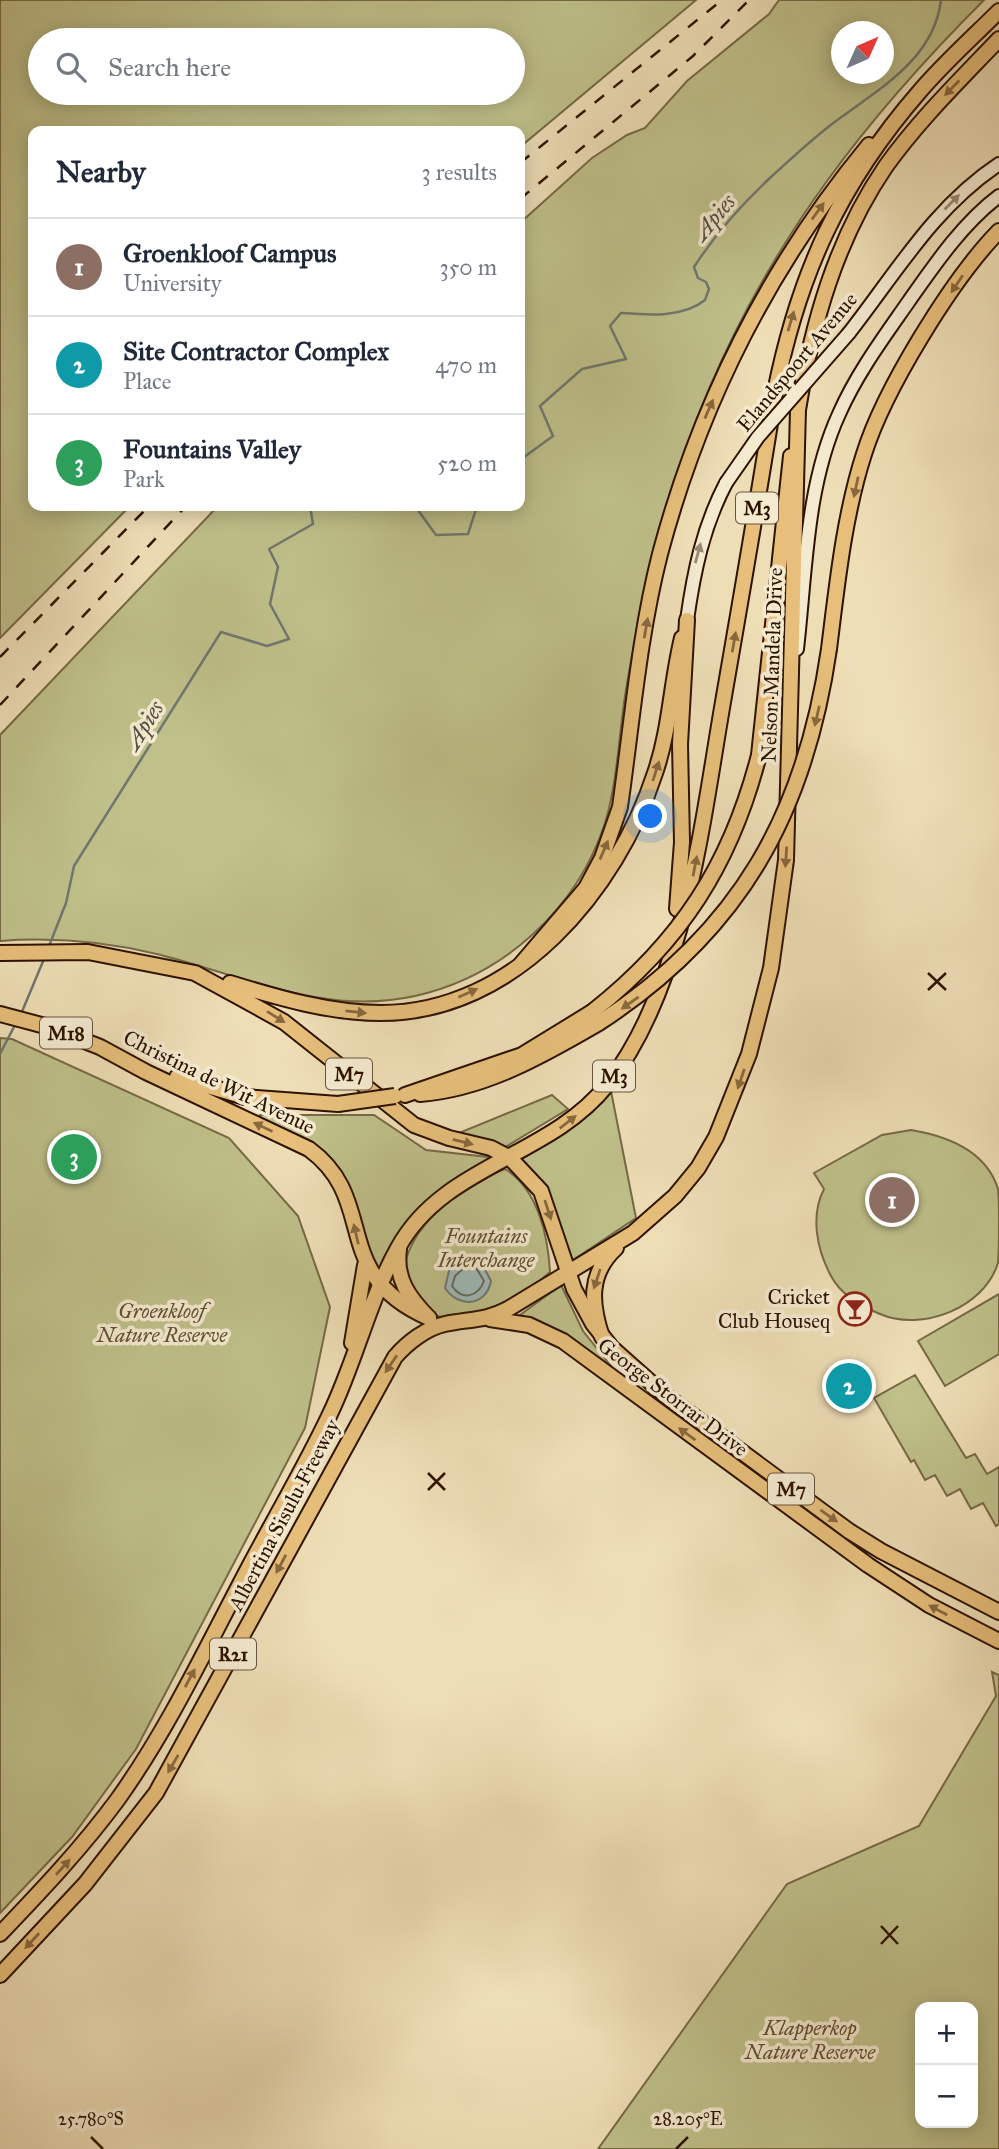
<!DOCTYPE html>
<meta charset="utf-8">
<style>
body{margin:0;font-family:"IM FELL Great Primer",serif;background:#f2f2f3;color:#1f2937}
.controls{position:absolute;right:21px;bottom:21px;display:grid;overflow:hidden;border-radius:14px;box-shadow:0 4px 18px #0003}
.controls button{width:63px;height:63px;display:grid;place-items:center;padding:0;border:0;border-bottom:2px solid #e0e1e3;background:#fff;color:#1f2937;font:35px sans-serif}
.compass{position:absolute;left:831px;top:21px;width:63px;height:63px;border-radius:50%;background:#fff;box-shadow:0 4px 18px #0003;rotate:45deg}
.you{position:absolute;left:651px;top:817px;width:24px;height:24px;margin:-18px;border:5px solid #fff;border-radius:50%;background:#1a73e8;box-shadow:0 0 0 10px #1a73e833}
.badge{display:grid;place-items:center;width:46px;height:46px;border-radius:50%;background:#7c3aed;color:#fff;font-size:23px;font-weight:700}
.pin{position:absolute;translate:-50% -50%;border:4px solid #fff;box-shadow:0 2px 7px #0006}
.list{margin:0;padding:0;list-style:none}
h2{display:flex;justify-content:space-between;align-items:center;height:91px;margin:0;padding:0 28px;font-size:30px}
h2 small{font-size:23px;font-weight:400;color:#747a83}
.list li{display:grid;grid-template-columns:46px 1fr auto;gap:21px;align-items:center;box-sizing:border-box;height:98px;padding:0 28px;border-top:2px solid #e0e1e3}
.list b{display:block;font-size:26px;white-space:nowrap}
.list p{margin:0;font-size:23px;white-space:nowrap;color:#747a83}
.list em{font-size:23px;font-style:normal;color:#747a83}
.icon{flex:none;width:38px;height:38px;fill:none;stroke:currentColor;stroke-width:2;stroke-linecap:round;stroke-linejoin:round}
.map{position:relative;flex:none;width:999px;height:2149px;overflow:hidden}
.search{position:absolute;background:#fff;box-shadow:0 4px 18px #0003;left:28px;top:28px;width:497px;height:77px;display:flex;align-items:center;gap:18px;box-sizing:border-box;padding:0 24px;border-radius:38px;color:#747a83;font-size:26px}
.panel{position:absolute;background:#fff;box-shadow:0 4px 18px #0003;left:28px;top:126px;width:497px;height:385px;border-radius:14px}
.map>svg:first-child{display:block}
</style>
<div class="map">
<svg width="999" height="2149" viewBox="0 0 999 2149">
<rect width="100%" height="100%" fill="#eedeb6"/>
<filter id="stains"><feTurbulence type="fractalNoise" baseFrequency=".00286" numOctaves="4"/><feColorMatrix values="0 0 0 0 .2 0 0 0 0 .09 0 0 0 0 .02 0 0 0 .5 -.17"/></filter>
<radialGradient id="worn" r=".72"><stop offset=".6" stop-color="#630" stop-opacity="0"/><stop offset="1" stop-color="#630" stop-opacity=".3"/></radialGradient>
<path fill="#bfc08a" stroke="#766945" stroke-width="2" fill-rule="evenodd" d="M0,0H696L520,147V131H33V506H130L0,638ZM40,40H513V93H40Z
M779,0H984C867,117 774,236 709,389C679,459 656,532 642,607C635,641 627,676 623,711C618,748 616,787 605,823C577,909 504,976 415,996C326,1016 246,977 161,955C109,942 54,937 0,941V735L218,506H520V223L592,158L627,135L645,128L687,81L769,14ZM842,32H884V74H842Z
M0,1038L12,1039L229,1138L298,1216L330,1307L305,1428L136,1749L72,1837L0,1913Z
M611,1091L636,1218L567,1264L561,1239L519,1161L579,1123Z
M552,1095L568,1109L502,1149L454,1135Z
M260,1115H374L426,1150L488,1157L489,1160C434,1186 398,1222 375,1277C365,1244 354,1179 326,1157C307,1142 280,1132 258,1121Z
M911,1130C947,1136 986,1150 998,1189C999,1198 999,1211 999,1220C999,1233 999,1251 998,1263C984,1308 922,1332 880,1314C860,1306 841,1295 831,1276C817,1250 810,1216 824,1189L814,1173L882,1135Z
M505,1169C538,1189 548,1236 550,1272C527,1292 495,1318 463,1320C453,1320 440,1316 430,1315C424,1307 413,1298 409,1290C386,1239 465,1183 505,1169Z
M561,1285L583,1331L615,1371C581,1347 559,1326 516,1318Z
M999,1294V1354L945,1386L918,1341Z
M915,1375L966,1458L975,1454L987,1474L999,1467V1524L996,1526L983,1503L971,1509L960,1489L947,1496L935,1475L925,1480L914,1460L911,1462L874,1398Z
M992,1672L999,1675V2149H598L787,1884L919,1826L996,1696ZM920,2007H973V2123H920Z"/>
<path fill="#9dbab8" stroke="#70776e" stroke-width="2" d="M465,1258H479L491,1281C486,1307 458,1308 445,1288L449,1271Z"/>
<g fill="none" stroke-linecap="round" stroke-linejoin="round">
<path stroke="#65665c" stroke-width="2" d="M466,1266H475L484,1281C478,1297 462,1301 452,1286L455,1276Z"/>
<path stroke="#70776e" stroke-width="2.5" d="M520,460L553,436L540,406L582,369L626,359L610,326L621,313C648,315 683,318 705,300L709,289L706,282L698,278L694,267C716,233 741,205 771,177C792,158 813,138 836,121C880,88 934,59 941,0
M415,506L436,535L468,534L477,506
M49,946L66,903L74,866L221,632L267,646L289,639L270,604L278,567L269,549L313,524L310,506
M21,1014L44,959
M0,1054L16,1023"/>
<defs>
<path id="secondary" d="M849,333C896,273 934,207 999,164
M687,620C694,571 703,527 726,483
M797,649C806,571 806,486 839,414C857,373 884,337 909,301C935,264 963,223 999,196"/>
<path id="primary" d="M829,649C837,585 844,516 864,454C884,390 952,279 999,231
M0,953L88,952L195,973L284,1022L414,1125L449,1138L491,1148L510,1158L541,1191L574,1289L593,1324L612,1348L666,1396L849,1531L881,1551L999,1612
M230,983C279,998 330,1013 381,1013C515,1013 617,890 655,773C670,730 671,683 682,638
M0,1014L49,1027L100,1047L146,1072L309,1149C380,1201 328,1274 429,1318
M177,1077L245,1097L338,1104
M420,1094C485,1089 544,1055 599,1023
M490,1319L529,1325L563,1341L868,1565L929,1605L999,1641"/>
<path id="trunk" d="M759,755L791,456
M677,909L682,842L680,744L687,620
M521,964L586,888L602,858L620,807C632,723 639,636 660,554C700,404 770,265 869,145
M405,1095L522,1055L592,1012
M399,1249C395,1279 409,1298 429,1318
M602,1337C591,1304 588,1274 616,1248
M352,1343L365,1265
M0,1934C41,1891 82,1848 118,1799C170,1726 208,1644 250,1565C277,1514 306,1465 330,1414C356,1360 369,1300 398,1248C443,1165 550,1157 607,1085C685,986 702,823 723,702C741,598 759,495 775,392C799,273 840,183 920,91C944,63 973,37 999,11
M0,1975L85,1884L156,1793L395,1357C407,1343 426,1328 445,1324C468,1319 486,1321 508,1309L633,1233L675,1196L698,1168L716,1137L749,1054L771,968L786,860L798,410C812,324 836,239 886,166C919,120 960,80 999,39"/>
</defs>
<use href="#secondary" stroke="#2d1200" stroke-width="16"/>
<use href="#primary" stroke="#2d1200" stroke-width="18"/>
<use href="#trunk" stroke="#2d1200" stroke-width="18"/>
<use href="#secondary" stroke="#f4ead0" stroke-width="12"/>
<use href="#primary" stroke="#e7bf7b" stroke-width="14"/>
<use href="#trunk" stroke="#e7bf7b" stroke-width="14"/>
<path stroke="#2d1200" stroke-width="2.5" stroke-dasharray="12 12" stroke-linecap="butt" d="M520,163L722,0
M520,199L693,56L749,0
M0,657L149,506
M0,705L186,506"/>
<defs>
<path id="secondary-bridge" d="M726,483L758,437L849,333"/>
<path id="primary-bridge" d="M599,1023C740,931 805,814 829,649
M338,1104L395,1096"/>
<path id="trunk-bridge" d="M592,1012C681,942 731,864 759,755"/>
</defs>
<use href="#secondary-bridge" stroke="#2d1200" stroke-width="16" stroke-linecap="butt"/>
<use href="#primary-bridge" stroke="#2d1200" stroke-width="18" stroke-linecap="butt"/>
<use href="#trunk-bridge" stroke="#2d1200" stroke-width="18" stroke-linecap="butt"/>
<use href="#secondary-bridge" stroke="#f4ead0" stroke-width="12"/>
<use href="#primary-bridge" stroke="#e7bf7b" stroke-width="14"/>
<use href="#trunk-bridge" stroke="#e7bf7b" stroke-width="14"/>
</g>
<defs><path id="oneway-solid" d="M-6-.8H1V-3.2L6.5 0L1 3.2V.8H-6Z" transform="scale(1.75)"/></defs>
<g fill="#8a683e">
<use href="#oneway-solid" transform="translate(952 88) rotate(134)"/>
<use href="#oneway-solid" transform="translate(818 211) rotate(-54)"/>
<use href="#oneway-solid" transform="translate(957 284) rotate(124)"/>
<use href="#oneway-solid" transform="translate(791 321) rotate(-73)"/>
<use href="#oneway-solid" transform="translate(709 409) rotate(-66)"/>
<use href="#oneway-solid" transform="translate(856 487) rotate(102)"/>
<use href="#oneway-solid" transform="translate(646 628) rotate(-80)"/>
<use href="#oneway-solid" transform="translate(734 642) rotate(-80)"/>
<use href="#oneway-solid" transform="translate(817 716) rotate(103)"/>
<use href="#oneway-solid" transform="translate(656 771) rotate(-72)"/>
<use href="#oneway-solid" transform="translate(604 850) rotate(-67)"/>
<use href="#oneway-solid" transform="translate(786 857) rotate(94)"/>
<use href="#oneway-solid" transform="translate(695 866) rotate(-79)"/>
<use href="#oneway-solid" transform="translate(468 993) rotate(-24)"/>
<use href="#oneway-solid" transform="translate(630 1003) rotate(145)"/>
<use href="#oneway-solid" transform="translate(356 1012) rotate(6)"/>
<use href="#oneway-solid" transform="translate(276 1017) rotate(32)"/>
<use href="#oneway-solid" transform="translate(741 1079) rotate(109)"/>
<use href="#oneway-solid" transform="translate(568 1122) rotate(-38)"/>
<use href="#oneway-solid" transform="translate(263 1127) rotate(-155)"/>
<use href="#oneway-solid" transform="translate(463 1142) rotate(14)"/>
<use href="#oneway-solid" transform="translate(548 1210) rotate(72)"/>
<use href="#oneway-solid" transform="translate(356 1234) rotate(-103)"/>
<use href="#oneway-solid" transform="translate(597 1279) rotate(108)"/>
<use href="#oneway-solid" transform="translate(391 1364) rotate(124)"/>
<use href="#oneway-solid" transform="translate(687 1434) rotate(-144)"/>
<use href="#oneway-solid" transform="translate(829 1516) rotate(35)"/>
<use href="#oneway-solid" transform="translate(281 1564) rotate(118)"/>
<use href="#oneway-solid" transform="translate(938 1610) rotate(-152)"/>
<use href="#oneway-solid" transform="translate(190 1678) rotate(-62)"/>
<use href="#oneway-solid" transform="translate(173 1764) rotate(120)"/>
<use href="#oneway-solid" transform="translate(63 1867) rotate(-48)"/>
<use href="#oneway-solid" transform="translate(32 1941) rotate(133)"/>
</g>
<g fill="#9a8972">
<use href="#oneway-solid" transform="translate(952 202) rotate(-45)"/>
<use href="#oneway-solid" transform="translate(698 553) rotate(-75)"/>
</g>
<path fill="none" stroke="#2d1200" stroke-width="2.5" d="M928,973L946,990M928,990L946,973M428,1473L445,1490M428,1490L445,1473M881,1926L898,1944M881,1944L898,1926M91,2137L103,2149M676,2149L688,2137"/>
<defs>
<symbol id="bar-ring" viewBox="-11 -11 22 22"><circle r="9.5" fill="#f4ead0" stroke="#8f2418" stroke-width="1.5"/><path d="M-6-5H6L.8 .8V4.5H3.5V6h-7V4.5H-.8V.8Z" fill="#8f2418"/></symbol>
</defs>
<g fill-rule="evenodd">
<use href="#bar-ring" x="836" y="1290" width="38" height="38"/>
</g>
<g text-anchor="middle" stroke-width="7" stroke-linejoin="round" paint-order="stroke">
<g fill="#f4ead0" stroke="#69533e" stroke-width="2">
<rect x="736" y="492.5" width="42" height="31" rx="5"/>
<rect x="40" y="1017.5" width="52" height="31" rx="5"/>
<rect x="326" y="1058.5" width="46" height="31" rx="5"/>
<rect x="593" y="1060.5" width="42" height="31" rx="5"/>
<rect x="768" y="1473.5" width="46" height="31" rx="5"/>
<rect x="210" y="1638.5" width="46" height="31" rx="5"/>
</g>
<g font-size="19" font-weight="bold" fill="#2d1200">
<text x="757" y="515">M3</text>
<text x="66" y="1040">M18</text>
<text x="349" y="1081">M7</text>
<text x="614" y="1083">M3</text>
<text x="791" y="1496">M7</text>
<text x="233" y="1661">R21</text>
</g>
<g font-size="21" fill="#2d1200" stroke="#f4ead0">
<text transform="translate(797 362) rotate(-50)" y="7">Elandspoort Avenue</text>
<text transform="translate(772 665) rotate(-88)" y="7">Nelson Mandela Drive</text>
<text transform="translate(219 1082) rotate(26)" y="7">Christina de Wit Avenue</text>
<text transform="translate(673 1397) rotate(37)" y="7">George Storrar Drive</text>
<text transform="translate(284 1515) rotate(-62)" y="7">Albertina Sisulu Freeway</text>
</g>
<g font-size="21" font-style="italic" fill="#604f30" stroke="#f4ead0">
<text x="486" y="1243">Fountains<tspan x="486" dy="24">Interchange</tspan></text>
<text x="162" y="1318">Groenkloof<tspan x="162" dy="24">Nature Reserve</tspan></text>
<text x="810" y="2035">Klapperkop<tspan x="810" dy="24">Nature Reserve</tspan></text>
</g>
<g font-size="21" fill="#2d1200" stroke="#f4ead0" text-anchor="end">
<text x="830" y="1304">Cricket<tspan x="830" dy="24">Club Houseq</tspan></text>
</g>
<g font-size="23" font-style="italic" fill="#544d40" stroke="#f4ead0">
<text transform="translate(714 217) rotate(-50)" y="8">Apies</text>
<text transform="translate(144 725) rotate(-58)" y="8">Apies</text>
</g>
</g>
<g font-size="18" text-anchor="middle" fill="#2d1200" stroke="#f4ead0" stroke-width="7" stroke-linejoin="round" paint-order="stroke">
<text x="91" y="2125">25.780°S</text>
<text x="688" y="2125">28.205°E</text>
</g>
<rect width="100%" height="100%" filter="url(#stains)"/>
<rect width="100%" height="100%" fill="url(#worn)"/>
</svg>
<div class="controls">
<button>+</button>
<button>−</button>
</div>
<svg class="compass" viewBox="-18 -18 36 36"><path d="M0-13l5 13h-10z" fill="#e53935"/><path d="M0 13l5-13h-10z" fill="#747a83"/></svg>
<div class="you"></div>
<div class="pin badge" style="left:892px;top:1200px;background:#8d6e63">1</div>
<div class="pin badge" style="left:849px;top:1386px;background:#0f9aa8">2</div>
<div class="pin badge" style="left:74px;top:1157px;background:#2e9e5b">3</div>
<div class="search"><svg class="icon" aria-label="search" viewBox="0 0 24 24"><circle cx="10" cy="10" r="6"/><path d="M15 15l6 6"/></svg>Search here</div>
<section class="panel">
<h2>Nearby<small>3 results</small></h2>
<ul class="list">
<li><span class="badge" style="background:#8d6e63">1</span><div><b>Groenkloof Campus</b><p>University</p></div><em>350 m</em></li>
<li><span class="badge" style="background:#0f9aa8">2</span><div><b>Site Contractor Complex</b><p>Place</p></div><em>470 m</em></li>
<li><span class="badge" style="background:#2e9e5b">3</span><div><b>Fountains Valley</b><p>Park</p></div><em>520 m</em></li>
</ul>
</section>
</div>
